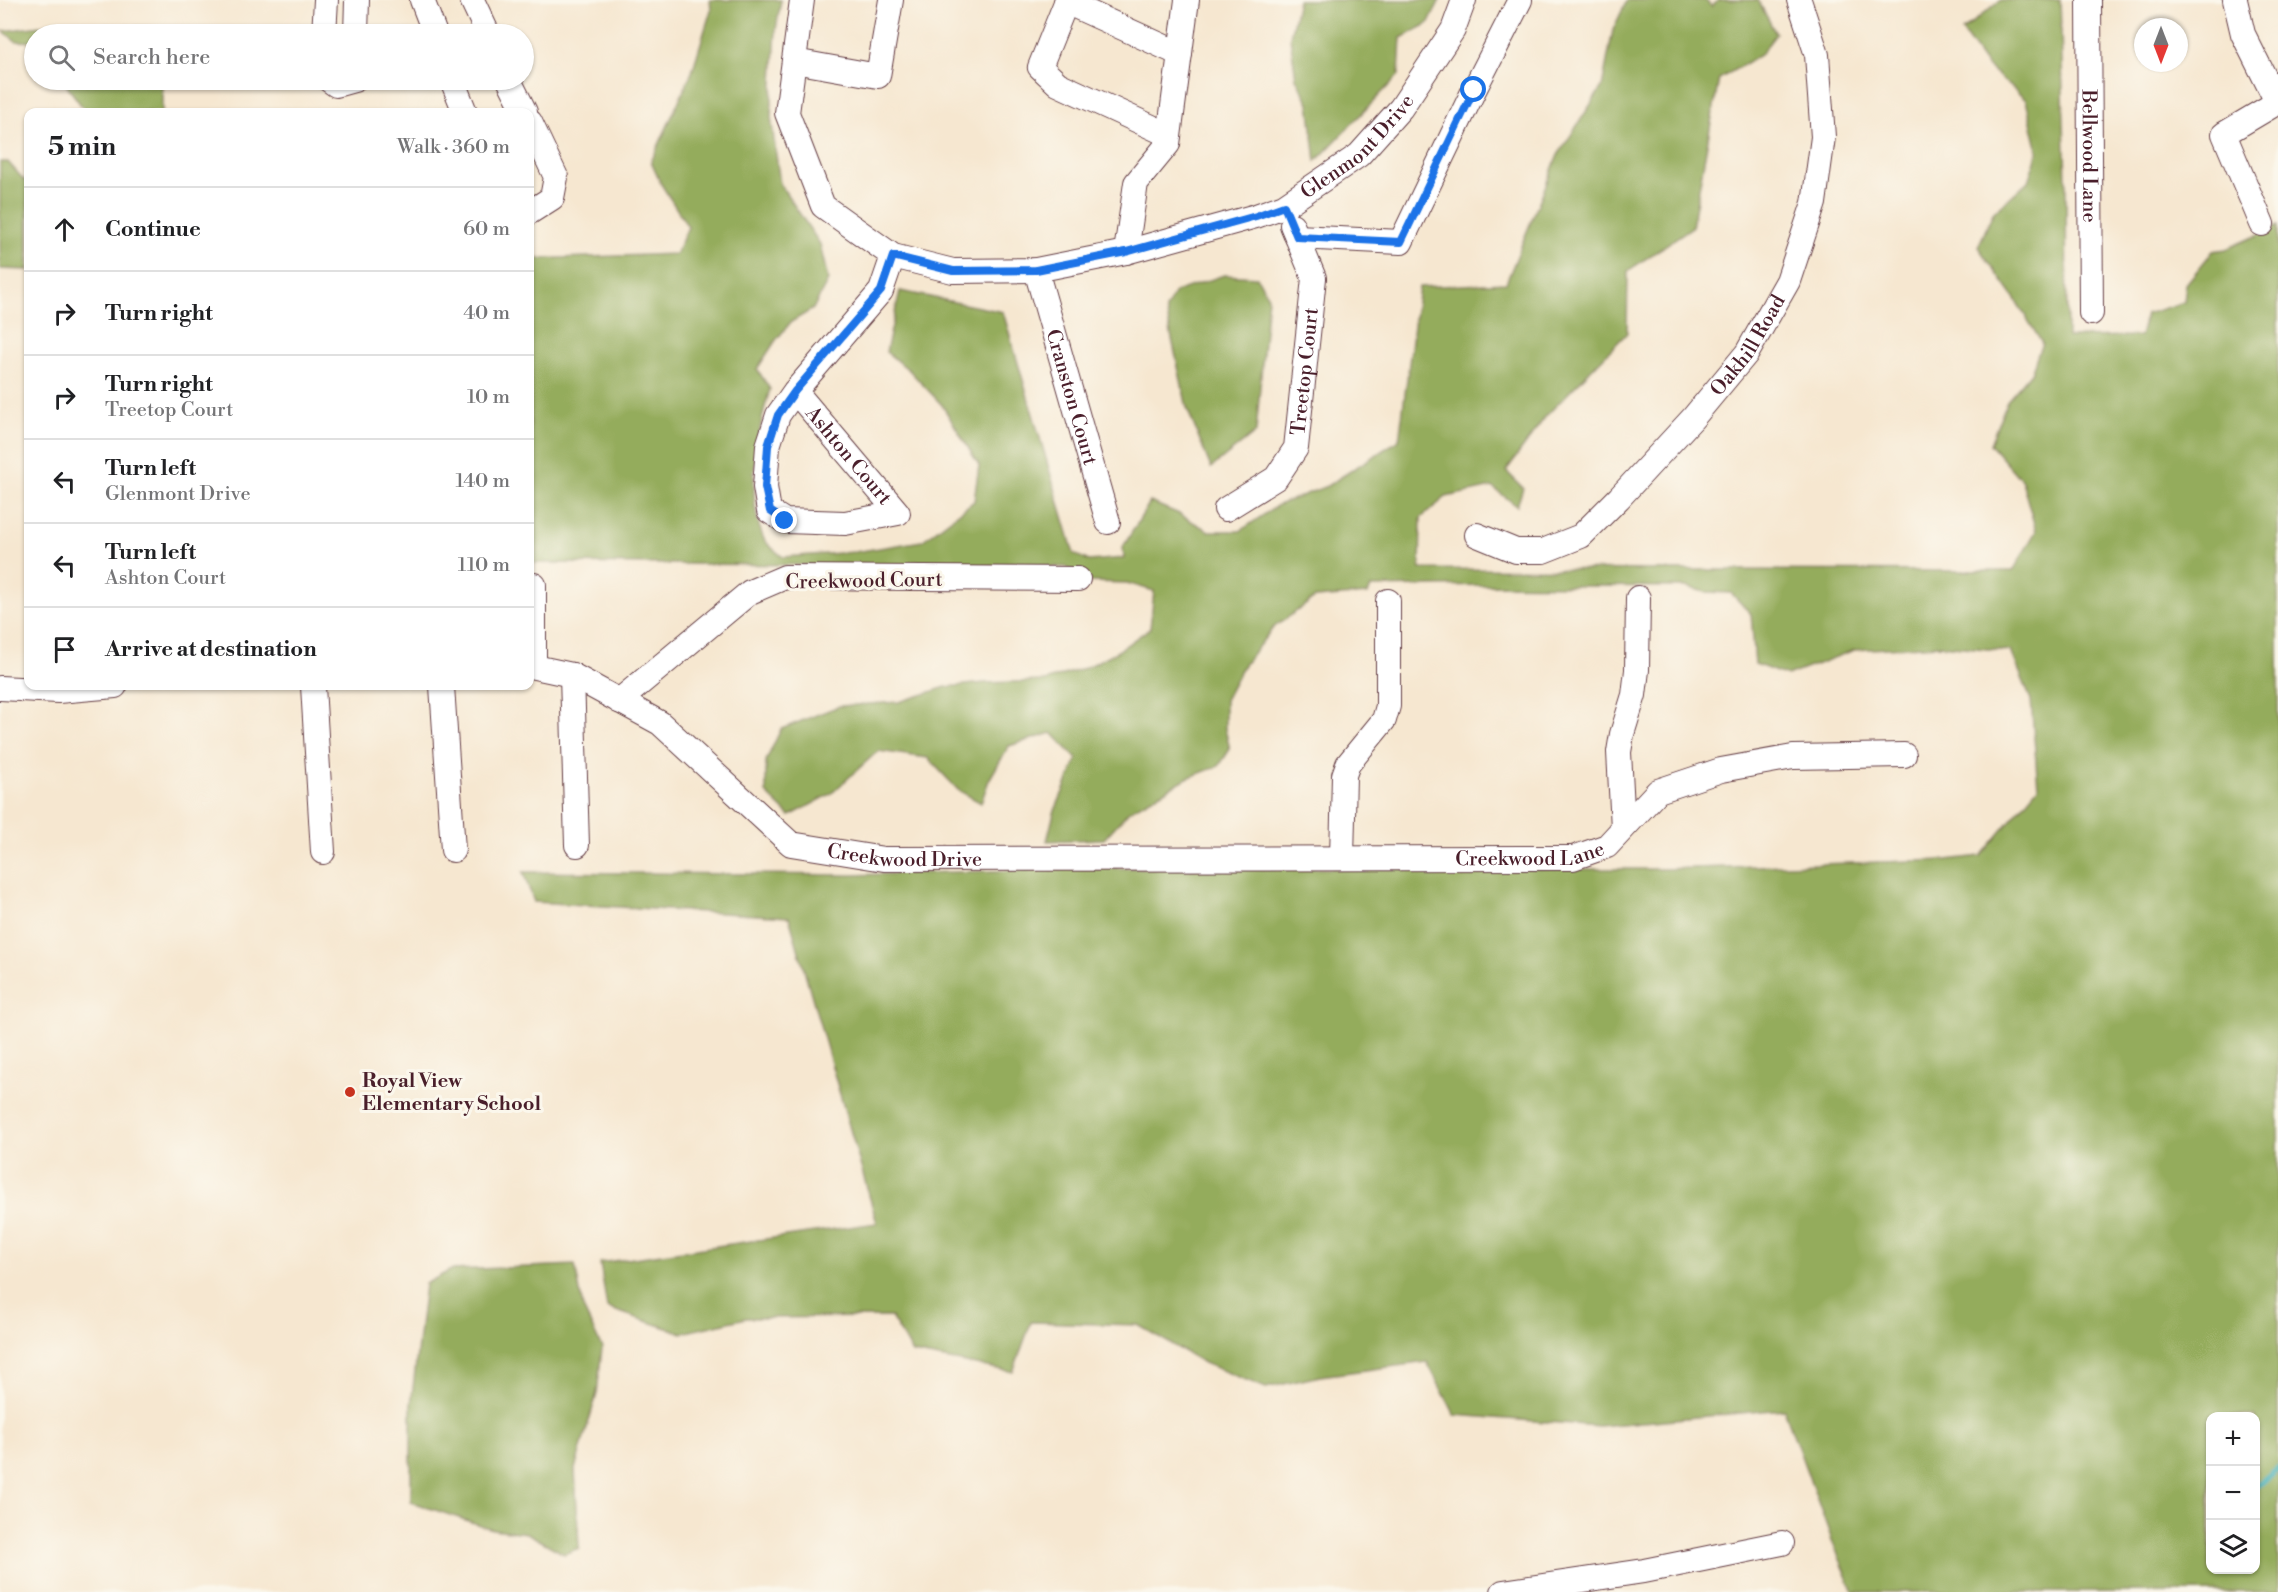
<!DOCTYPE html>
<meta charset="utf-8">
<style>
body{margin:0;font-family:"Libre Bodoni",serif;background:#f6f6f6;color:#202124}
.controls{position:absolute;right:18px;bottom:18px;display:grid;overflow:hidden;border-radius:12px;box-shadow:0 2px 4px #0004}
.controls button{width:54px;height:54px;display:grid;place-items:center;padding:0;border:0;border-bottom:2px solid #e0e0e0;background:#fff;color:#202124;font:30px sans-serif}
.compass{position:absolute;left:2134px;top:18px;width:54px;height:54px;border-radius:50%;background:#fff;box-shadow:0 2px 4px #0004;rotate:180deg}
.stop{position:absolute;width:18px;height:18px;margin:-14px;border:4px solid #1a73e8;border-radius:50%;background:#fff}
.stop.end{background:#1a73e8;border-color:#fff;box-shadow:0 2px 6px #0008}
.list{margin:0;padding:0;list-style:none}
h2{display:flex;justify-content:space-between;align-items:center;height:78px;margin:0;padding:0 24px;font-size:26px}
h2 small{font-size:20px;font-weight:400;color:#757577}
.list li{display:grid;grid-template-columns:39px 1fr auto;gap:18px;align-items:center;box-sizing:border-box;height:84px;padding:0 24px;border-top:2px solid #e0e0e0}
.list b{display:block;font-size:22px;white-space:nowrap}
.list p{margin:0;font-size:20px;white-space:nowrap;color:#757577}
.list em{font-size:20px;font-style:normal;color:#757577}
.icon{flex:none;width:33px;height:33px;fill:none;stroke:currentColor;stroke-width:2;stroke-linecap:round;stroke-linejoin:round}
.map{position:relative;flex:none;width:2278px;height:1592px;overflow:hidden}
.search{position:absolute;background:#fff;box-shadow:0 2px 4px #0004;left:24px;top:24px;width:510px;height:66px;display:flex;align-items:center;gap:15px;box-sizing:border-box;padding:0 21px;border-radius:33px;color:#757577;font-size:22px}
.panel{position:absolute;background:#fff;box-shadow:0 2px 4px #0004;left:24px;top:108px;width:510px;height:582px;border-radius:12px}
.map>svg:first-child{display:block}
</style>
<div class="map">
<svg width="2278" height="1592" viewBox="0 0 2278 1592">
<rect width="100%" height="100%" fill="#fbf7ec"/>
<filter id="ink" filterUnits="userSpaceOnUse"><feTurbulence type="fractalNoise" baseFrequency=".0167" numOctaves="2"/><feDisplacementMap in="SourceGraphic" scale="12" xChannelSelector="R" yChannelSelector="G"/><feConvolveMatrix kernelMatrix="1 2 1 2 8 2 1 2 1" color-interpolation-filters="sRGB"/></filter>
<filter id="wash" filterUnits="userSpaceOnUse"><feTurbulence type="fractalNoise" baseFrequency=".008" numOctaves="4" result="noise"/><feDisplacementMap in="SourceGraphic" scale="24" xChannelSelector="R" yChannelSelector="G"/><feGaussianBlur stdDeviation="1.35" result="paint"/><feColorMatrix in="noise" values="0 0 0 0 0 0 0 0 0 0 0 0 0 0 0 0 0 1.4 0 .05"/><feComposite in="paint" operator="in"/></filter>
<g filter="url(#wash)">
<rect width="100%" height="100%" fill="#f6e7d0"/>
<path fill="#94ac5c" stroke="#6f6644" stroke-width="1.5" fill-rule="evenodd" d="M710,0H781L776,30L771,117L780,184L820,244L828,280L813,309L791,322L776,340L757,369L770,389C757,432 745,495 763,537C766,545 777,552 783,557L855,552L922,541L974,501L979,465L942,405L909,370L886,352L900,291L1003,312L1074,554L1089,561L1124,558L1123,547L1150,502L1177,513L1209,531H1240L1278,505L1327,486L1399,440L1419,287L1506,283L1558,155L1602,87L1613,30L1627,0H1705L1712,7L1718,0H1758L1776,34L1760,55L1719,79L1692,227L1628,271L1627,333L1546,416L1506,471L1523,488L1517,506L1492,487L1446,497L1421,518L1420,569L2013,571L2036,531L2022,481L1990,444L2007,401L2031,373L2042,343L2015,299L1978,247L1993,213L2028,181L2038,152L2026,100L1987,66L1962,31L2001,0H2060L2066,182L2067,337L2140,336L2146,314L2184,302L2186,284L2213,251L2226,249L2278,226V1592H1854L1833,1543L1784,1409L1599,1426L1455,1415L1427,1362L1320,1376L1266,1388L1204,1363L1138,1325L1031,1322L1013,1372L913,1353L891,1317L746,1318L682,1333L607,1308L600,1263L877,1223L789,917L534,902L523,872L850,875L1091,868L1662,869L1946,860L1981,856L2038,787L2031,700L2011,651L1939,645L1854,650L1787,676L1755,664L1751,614L1731,593L1705,592L1686,587L1491,585L1371,587L1368,594L1315,598L1273,628L1243,666L1225,700V729L1230,749L1219,766L1187,778L1129,811L1104,839L1047,841L1054,813L1077,759L1052,733L1009,746L989,780L981,803L958,790L928,758L878,751L831,794L790,816L766,793V761L781,729L839,706L899,702L946,687L985,683L1045,681L1085,668L1118,651L1150,628L1154,591L1127,583L1090,582L1066,567L530,563V259L676,254L688,227L661,184L651,162L692,72L711,10ZM2210,1416H2256V1570H2210Z
M1298,0H1440L1428,24L1401,38L1399,75L1316,161L1309,103L1296,78L1290,37Z
M63,23L162,28V34H34V42L16,41L3,31Z
M65,80H162V112H86L64,82Z
M0,162H8L24,180H28V270L0,269Z
M1224,275L1257,277L1268,297L1256,432L1211,468L1187,408L1172,339L1166,309L1175,292Z
M575,1265L583,1308L602,1348L597,1393L575,1469L579,1548L564,1554L527,1533L492,1529L411,1502V1405L425,1284L451,1270Z"/>
<g fill="none" stroke-linecap="round" stroke-linejoin="round">
<path stroke="#3aacb4" stroke-width="6" d="M2256,1486L2278,1468"/>
</g>
</g>
<g filter="url(#ink)">
<g fill="none" stroke-linecap="round" stroke-linejoin="round">
<defs>
<g id="street">
<path d="M422,0L435,34"/>
<path d="M472,0L488,34"/>
<path id="s1" d="M802,0L787,113L823,206L893,256L953,271L1036,270L1126,252L1256,216L1284,206L1359,155L1401,108L1453,30L1464,0"/>
<path d="M1067,0L1040,67L1058,84L1169,135"/>
<path id="s2" d="M2089,0L2091,313"/>
<path d="M2235,0L2243,34L2277,102"/>
<path d="M1066,2L1180,54"/>
<path d="M324,34L326,0"/>
<path d="M356,34L357,0"/>
<path d="M794,61L878,76L891,0"/>
<path d="M329,80L336,85L354,80"/>
<path d="M452,80L465,112"/>
<path d="M509,80L525,112"/>
<path d="M530,122L556,177L552,198L530,212"/>
<path d="M2262,224L2224,134L2278,102"/>
<path d="M1297,237L1401,242L1474,90L1520,0"/>
<path d="M1126,252L1136,183L1168,144L1187,0"/>
<path id="s3" d="M1036,270L1108,522"/>
<path id="s4" d="M795,391L898,513L845,523L785,521L769,511L765,487L768,446L778,415L795,391L881,291L893,256"/>
<path id="s5" d="M1226,509L1276,478L1296,448L1314,278L1292,225"/>
<path id="s6" d="M1477,535L1516,551H1543L1581,536L1619,498L1693,418L1747,353L1788,281L1814,203L1823,137L1817,55L1799,0"/>
<path d="M534,585V666"/>
<path id="s7" d="M530,666L572,675L660,723L791,844L884,859L1573,858L1607,846L1658,791L1721,770L1793,757L1904,755"/>
<path d="M572,675L577,845"/>
<path d="M313,686L323,852"/>
<path d="M442,686L453,850"/>
<path d="M0,688L58,691L115,686"/>
<path d="M619,701L750,592L785,577L1078,579"/>
<path d="M1623,828L1619,752L1622,734L1634,695L1637,670L1638,598"/>
<path d="M1342,858L1344,775L1348,764L1384,720L1388,706V601"/>
<path d="M1503,1592L1644,1571L1782,1543"/>
</g>
</defs>
<use href="#street" stroke="#643d44" stroke-width="26"/>
<use href="#street" stroke="#fff" stroke-width="24"/>
</g>
</g>
<g fill="none" stroke-linecap="round" stroke-linejoin="round" filter="url(#ink)">
<path stroke="#1a73e8" stroke-width="8" d="M785,521L770,511L765,487L768,446L778,415L795,391L881,291L893,256L953,271L1036,270L1126,252L1256,216L1284,206L1297,237L1401,242L1474,90"/>
</g>
<circle fill="#c8321e" stroke="#fbf7ec" stroke-width="2" cx="350" cy="1092" r="6"/>
<g text-anchor="middle" stroke-width="6" stroke-linejoin="round" paint-order="stroke">
<g font-size="20" fill="#4a1f2b" stroke="#fbf7ec">
<text dy="7" stroke="none"><textPath href="#s1" startOffset="796">Glenmont Drive</textPath></text>
<text dy="7" stroke="none"><textPath href="#s2" startOffset="156">Bellwood Lane</textPath></text>
<text dy="7" stroke="none"><textPath href="#s6" startOffset="364">Oakhill Road</textPath></text>
<text dy="7" stroke="none"><textPath href="#s5" startOffset="172">Treetop Court</textPath></text>
<text dy="7" stroke="none"><textPath href="#s3" startOffset="132">Cranston Court</textPath></text>
<text dy="7" stroke="none"><textPath href="#s4" startOffset="84">Ashton Court</textPath></text>
<text transform="translate(864 580) rotate(-1)" y="7">Creekwood Court</text>
<text dy="7" stroke="none"><textPath href="#s7" startOffset="1062">Creekwood Lane</textPath></text>
<text dy="7" stroke="none"><textPath href="#s7" startOffset="436">Creekwood Drive</textPath></text>
</g>
<g font-size="20" font-weight="bold" fill="#4a1f2b" stroke="#fbf7ec" text-anchor="start">
<text x="362" y="1087">Royal View<tspan x="362" dy="23">Elementary School</tspan></text>
</g>
</g>
</svg>
<div class="controls">
<button>+</button>
<button>−</button>
<button><svg class="icon" aria-label="layers" viewBox="0 0 24 24"><path d="M12 4l9 5-9 5-9-5zM3 14l9 5 9-5"/></svg></button>
</div>
<svg class="compass" viewBox="-18 -18 36 36"><path d="M0-13l5 13h-10z" fill="#e53935"/><path d="M0 13l5-13h-10z" fill="#757577"/></svg>
<div class="stop" style="left:1474px;top:90px"></div>
<div class="stop end" style="left:785px;top:521px"></div>
<div class="search"><svg class="icon" aria-label="search" viewBox="0 0 24 24"><circle cx="10" cy="10" r="6"/><path d="M15 15l6 6"/></svg>Search here</div>
<section class="panel">
<h2>5 min<small>Walk · 360 m</small></h2>
<ul class="list">
<li><svg class="icon" aria-label="ahead" viewBox="0 0 24 24"><path d="M12 20V5M6 11l6-6 6 6"/></svg><div><b>Continue</b></div><em>60 m</em></li>
<li><svg class="icon" aria-label="right" viewBox="0 0 24 24"><path d="M7 20v-9h11M14 6l5 5-5 5"/></svg><div><b>Turn right</b></div><em>40 m</em></li>
<li><svg class="icon" aria-label="right" viewBox="0 0 24 24"><path d="M7 20v-9h11M14 6l5 5-5 5"/></svg><div><b>Turn right</b><p>Treetop Court</p></div><em>10 m</em></li>
<li><svg class="icon" aria-label="left" viewBox="0 0 24 24"><path d="M17 20v-9H6M10 6l-5 5 5 5"/></svg><div><b>Turn left</b><p>Glenmont Drive</p></div><em>140 m</em></li>
<li><svg class="icon" aria-label="left" viewBox="0 0 24 24"><path d="M17 20v-9H6M10 6l-5 5 5 5"/></svg><div><b>Turn left</b><p>Ashton Court</p></div><em>110 m</em></li>
<li><svg class="icon" aria-label="arrive" viewBox="0 0 24 24"><path d="M6 21V4h12l-3 4 3 4H6"/></svg><div><b>Arrive at destination</b></div></li>
</ul>
</section>
</div>
